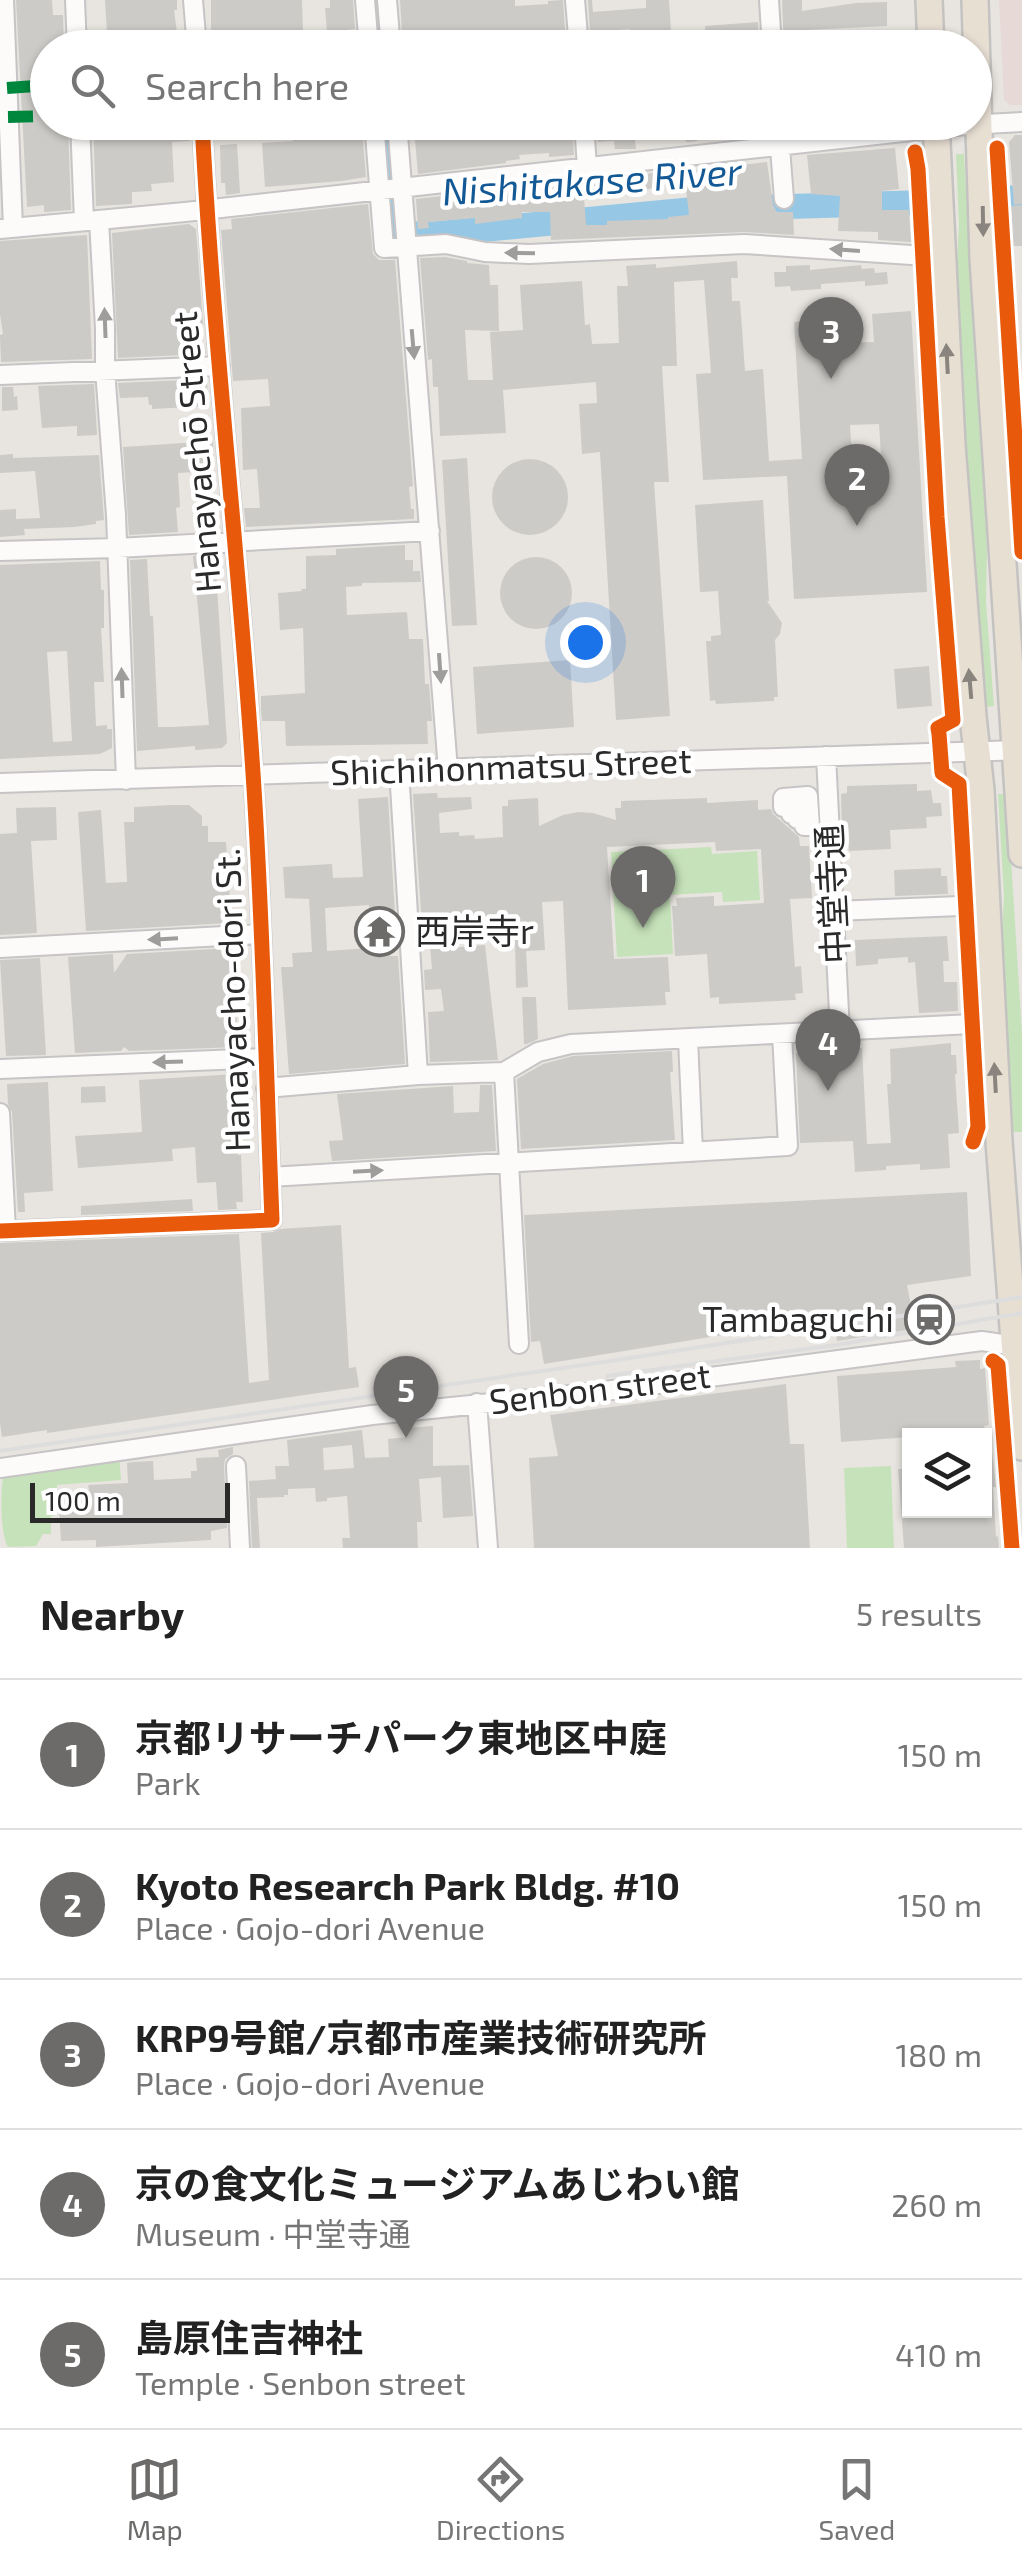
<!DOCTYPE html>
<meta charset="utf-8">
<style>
body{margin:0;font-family:"Exo 2","Noto Sans JP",sans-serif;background:#f2f2f2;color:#222}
.controls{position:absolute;right:30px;bottom:30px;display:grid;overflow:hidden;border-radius:0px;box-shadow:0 2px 8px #0004}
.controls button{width:90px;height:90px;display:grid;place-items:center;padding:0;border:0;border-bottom:2px solid #e0e0e0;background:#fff;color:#222;font:50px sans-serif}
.scale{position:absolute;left:30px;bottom:25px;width:200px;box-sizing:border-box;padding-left:10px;border:5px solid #2a2a2a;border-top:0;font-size:28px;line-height:35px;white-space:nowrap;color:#2a2a2a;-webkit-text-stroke:8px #fff;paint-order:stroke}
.you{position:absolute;left:585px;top:642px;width:35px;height:35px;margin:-25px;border:8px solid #fff;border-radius:50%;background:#1a73e8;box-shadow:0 0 0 15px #1a73e833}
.badge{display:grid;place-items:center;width:65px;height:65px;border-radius:50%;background:#6c6b6a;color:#fff;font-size:32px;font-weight:700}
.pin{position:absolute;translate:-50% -82px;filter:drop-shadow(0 2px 5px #0008)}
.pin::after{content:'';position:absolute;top:52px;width:35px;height:30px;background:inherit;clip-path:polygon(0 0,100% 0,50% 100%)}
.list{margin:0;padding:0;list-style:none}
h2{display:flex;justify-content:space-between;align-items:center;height:130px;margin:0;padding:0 40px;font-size:42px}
h2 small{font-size:32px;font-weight:400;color:#767676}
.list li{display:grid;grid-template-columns:65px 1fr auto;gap:30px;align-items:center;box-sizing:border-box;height:150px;padding:0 40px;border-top:2px solid #e0e0e0}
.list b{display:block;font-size:38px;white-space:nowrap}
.list p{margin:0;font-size:32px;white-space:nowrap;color:#767676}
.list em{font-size:32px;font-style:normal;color:#767676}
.icon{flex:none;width:55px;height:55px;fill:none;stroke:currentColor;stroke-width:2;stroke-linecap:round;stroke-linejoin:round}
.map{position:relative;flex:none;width:1022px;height:1548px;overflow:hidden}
.search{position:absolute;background:#fff;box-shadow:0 2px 8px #0004;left:30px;right:30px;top:30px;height:110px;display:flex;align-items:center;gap:25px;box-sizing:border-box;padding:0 35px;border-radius:55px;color:#767676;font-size:38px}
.sheet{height:880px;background:#fff}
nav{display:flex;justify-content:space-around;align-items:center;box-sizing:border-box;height:140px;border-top:2px solid #e0e0e0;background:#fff;font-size:28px;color:#767676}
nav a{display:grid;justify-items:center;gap:5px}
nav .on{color:#6c6b6a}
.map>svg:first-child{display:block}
</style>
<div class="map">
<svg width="1022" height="1548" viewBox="0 0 1022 1548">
<rect width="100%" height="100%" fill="#e8e5e0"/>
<path fill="#e6d9d6" d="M999,0H1022V105H1010L1004,100Z"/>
<path fill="#c6e2ba" d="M956,154H964L987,548L986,602L994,706L985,707L960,353L956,284L959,225Z
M998,794H1007L1022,1034V1132H1011L1001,958L1004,896Z
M711,847L712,854L757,851L760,900L723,902L722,892L670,895L673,954L617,957L611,852Z
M119,1453L121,1480L57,1485V1515L51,1516V1534H43L36,1546L8,1547C0,1534 0,1487 4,1473Z
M891,1466L894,1548H847L844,1468Z"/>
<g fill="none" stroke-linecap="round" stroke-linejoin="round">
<path stroke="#96c8e6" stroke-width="25" d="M383,122L393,234H435L699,209L909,203
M1010,198H1022"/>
</g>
<path fill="#cdcbc7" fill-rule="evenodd" d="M16,0H52L53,15H63L64,48H48V122H68L71,210L44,212V205L27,207Z
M105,0H177V10H174L179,48H108Z
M211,0H302L303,33L276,36L267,40L251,41V37L229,38L230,44H211Z
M330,0H353L355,29L327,32L325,8H330Z
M400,0H515V6L548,4V1L563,0L566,45L551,48H403Z
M588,0H592L593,12L646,8V0H669L672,48H631L630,29L590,32Z
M782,0H802V11L856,3L887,2V26L806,30L805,48H784Z
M758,22L759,48H707L705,26Z
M93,122L189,124L190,141L172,142L174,182L151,184L152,191L132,192V204L96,206Z
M410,122H428V129L454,128V122H572L574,155L549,157V153L519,155L520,159L506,161V163L418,174L415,140H411Z
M597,122H633L636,149H615L614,141L598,142Z
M667,122H730L731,136L697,138V141L686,142V135L668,137Z
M351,130H362L366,177L341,181L265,187L262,143L293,141V136Z
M1015,135H1022V204L1014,205L1009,142Z
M237,144L240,193L226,195L225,183H221L220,145Z
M895,148L899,189L882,191V210H909L911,242L878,240V232L838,231L840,196L811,194L807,155Z
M767,162L773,205L777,212H793L794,235L744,232L551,240L550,212H522V218L475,224V218L428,222L429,228L418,229L416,199L486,191V194L534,193L533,186H587L586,181L662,172L664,187L584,197L586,225H607V221L668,219V217L689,215L684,172Z
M368,204L373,254L379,260H395L413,486L409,487L411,509H414V519L246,527L244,508H260L257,469L243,470L241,408L270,406L268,379L233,381L221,230L232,229L231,219Z
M1022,205V246H1013L1011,206Z
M189,224L196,229L203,324H195L196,348L205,347L206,354L118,358L112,233Z
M87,235L92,359L1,362L0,335L3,334L0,314V241Z
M445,257L467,261V263L489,265L490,285H498L499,331L465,330L468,380H493L490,332L523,330L520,285L582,281L585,325L590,324L592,344L619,343L617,286H628L626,266L656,264V268L737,261L738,278H731L732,301H740L745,371L763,369L769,461L802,459L794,322L844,319L845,343L874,342L872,314L911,311L927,592L794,599L787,476L703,480L696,374L711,373L704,280L674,282L677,366H662L669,482H654L670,716L616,720L600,452L582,454L579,404L597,403L596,382L503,390L506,433L440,436L438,387H433L432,359L428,360L420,258ZM879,424L881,455L852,457L850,425Z
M810,265V270L861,265L862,269L874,268L875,273L887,272L888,284L865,286V281L821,284V289L791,291L790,286L775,287L774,272H786V266Z
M207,379L208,406L152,409V405H149L148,397L120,398L118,383Z
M94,384L97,435L77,436V426L42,428L38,386Z
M2,387H13L14,397L17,396L18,410L2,411Z
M213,441L214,462H211V471L178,473L180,507L176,508L178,532L129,535L123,447Z
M13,454V458L99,455L104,520L96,521V524L74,527L24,529L25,535L0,537V510L16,509V519L40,518L35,471L0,473V455Z
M467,458L477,625L452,626L442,460Z
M492 497a38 38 0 1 1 76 0a38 38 0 1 1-76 0Z
M763,500L769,601H767L782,623L780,634L775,640L778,697H774V701L716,704L715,700L710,701L706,641H711V636L721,635L718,591L700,592L695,505Z
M405,545V560H413V571H420L421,582L362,583V586L346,587L347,615L407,612L409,639H423L425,684H429L432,721H427L428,744L286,746L285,721H262L261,710V696L305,693L303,628L280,630L278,593L302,591L301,589H306V556L336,555V549Z
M215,555L227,743L222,748L195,750V746L137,751L130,560L147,559L150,616H153L158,727H172L209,725L193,556Z
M500 593a36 36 0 1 1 72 0a36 36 0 1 1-72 0Z
M100,561L101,590H104V628H101L104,682H94L96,726L107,725V729H112V748L100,754L0,759V565ZM67,651L72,741L53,742L47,652Z
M570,660L574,727L477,734L473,667Z
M929,666L932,706L897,709L894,669Z
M917,784V791L931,790L933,803H941L942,816L926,817L927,828L890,830L891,849L849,851L848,833H842L841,794L847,793V786Z
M437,793L438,798L471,797L472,809L439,813L440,833L459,832V836L474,835L475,839L503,837L502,806H508V800L538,798L539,826L563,815L578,812L593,813L616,820L615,808H621V801L707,798V803L758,800V810L771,809L773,814L799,837L800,846H809L812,898L790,899L795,967L801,966L803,993L795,994L796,1000L719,1004V997L710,998L707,954L675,956L672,906H677L676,898L714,896V906L764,903L761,849L716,851L715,842L607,847L614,959L668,957L670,992H665L666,1005L568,1010L563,901L542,902L545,950L526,951L528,987L516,988L515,940H505L503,916L479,917L480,922L448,924L450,948L485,945L498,1060L430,1062L428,1012L444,1011L441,989L425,990L424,970L432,969L430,947H426L424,925H422L413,794Z
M388,797L396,931H389L390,956H398L405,1064L289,1074L281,967H293L292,953L312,952L309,899L285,898L283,867L332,864L333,878L363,877L358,799ZM369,905L371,936H368L369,948L327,951L325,908Z
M172,805H189L202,816V826H208V842H226L231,916H229V923L86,931L78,812L101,810L106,883L127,882L124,822H134V807Z
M56,807L57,840L31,841L37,933L0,935V834L17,833L16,808Z
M941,868V876H947L948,894L895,896L894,870Z
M947,936L949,961H943L944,982H957L958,1011L919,1013L915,962L908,963V957L878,959V964L856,966L855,940Z
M233,948L238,1047L129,1051L124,1047L121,1051L75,1053L68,957L113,954L114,973L127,954Z
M40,958L46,1055L6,1056L0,960Z
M522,997H536L538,1039L527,1044H524Z
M951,1043V1055H956L957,1074H955L959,1133L948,1134L950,1168L920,1170V1164L886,1166V1170L855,1172L853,1141L800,1143L796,1053L862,1048L867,1144L891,1143L887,1084H891L890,1049Z
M672,1051L673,1072H670L675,1140L521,1149L517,1079L543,1064L573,1056Z
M236,1074L239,1134H236L238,1155H241L243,1202H236L237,1209L218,1210L216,1182L197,1183L195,1147L172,1149L173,1161L78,1168L75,1136L142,1132L139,1080Z
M48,1082L53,1191L24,1193L25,1212H18L12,1112L8,1104L7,1084Z
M480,1085H492L496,1151L332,1161L329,1141L343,1140L337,1094L453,1086L454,1113L479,1112Z
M105,1086L106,1102L81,1103V1087Z
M967,1192L971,1276L907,1285L913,1316L937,1313L939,1325L837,1341L833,1317L544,1364L540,1341L531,1342L524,1215Z
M192,1199L193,1211L81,1215V1206Z
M341,1225L349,1368L356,1367L359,1387L47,1433V1430L2,1437L0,1423V1243L239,1234L249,1383L269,1380L261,1233L273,1232L280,1229Z
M980,1360V1369L985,1368L989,1425L984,1426L985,1429L951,1431V1434L841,1442L837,1376L956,1367L955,1361Z
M786,1384L790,1444H804L810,1548H534L529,1458L558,1456L550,1415Z
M433,1426V1466L469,1465L473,1516L443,1518L441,1477L419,1479L422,1522H417L418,1548H343L342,1538H350L347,1496L327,1498V1501L316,1502L315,1488L288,1489V1495H284V1497L257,1498L260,1548H252L249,1481L276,1479L275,1466H289L287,1440L362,1430L365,1458L389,1457L388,1439L407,1437L406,1428ZM352,1445L354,1468L324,1470L323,1448Z
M233,1447V1454L225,1459L224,1466L227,1528L211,1531V1540L96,1547V1540L61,1541L58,1492L89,1490L88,1485L128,1483L127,1463L133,1462L153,1461L154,1480L191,1478V1471H197L196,1458L219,1457L218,1450Z
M984,1452H992L996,1487L990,1488H993L996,1537L998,1536L999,1548H904L898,1469H910V1510H984Z"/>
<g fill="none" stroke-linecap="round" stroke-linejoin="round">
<defs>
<path id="minor" d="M4,0L13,228
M75,0L77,48
M193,0L197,48
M365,0L369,48
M387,0L391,48
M575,0L579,48
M769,0L772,48
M277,48L368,41
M80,122L84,221
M374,122L384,248L446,244L485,252L529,254L744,244L942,257
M397,122L448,770
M584,122L587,168
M778,122L784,199
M99,220L105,328V370L116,515L126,780
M0,229L185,212L966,125L1022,122
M0,375L220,366
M0,551L117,548L430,531
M826,756L840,1032
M399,770L418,1075
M0,783L1022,750
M808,796L810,826H804L803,819H797V813L791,814V807H783V798Z
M834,911L986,905
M0,948L260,934
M688,1039L693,1152
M0,1069L265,1058
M504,1072L519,1344
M266,1088L418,1075L504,1072L538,1052L571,1044L992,1023
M0,1113L6,1231
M270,1177L788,1146L782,1034
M0,1231L272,1220C266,1071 263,922 253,773C239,556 213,340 202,122
M477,1403L488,1548
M236,1466L240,1548
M0,1468L372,1415L590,1393L982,1341L1022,1347"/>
<path id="highway" d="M929,0L931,48
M975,0L983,258L1022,854
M936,122L952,445L973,716L981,790L999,1141L1022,1447"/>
</defs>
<use href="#minor" stroke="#c6c4c5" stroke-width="22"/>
<use href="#highway" stroke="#c4c3c1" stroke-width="30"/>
<use href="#minor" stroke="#fcfbfa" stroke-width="18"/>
<use href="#highway" stroke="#e8dfd3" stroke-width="25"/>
<path stroke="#deddde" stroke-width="4" d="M607,1376L836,1345L1022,1313
M0,1451L617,1360L1022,1297"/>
<path stroke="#00873e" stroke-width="12" stroke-dasharray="25 12" stroke-linecap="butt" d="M7,88L48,85
M8,117L48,116"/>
<defs>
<path id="cycleway" d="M997,148L1022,552
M915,152L918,169L937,517L953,720L938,728L939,734L942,773L959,784L978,1127L973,1142
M0,1231L272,1220C266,1071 263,922 253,773C239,556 213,340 202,122
M993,1361L998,1365L1012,1548"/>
</defs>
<use href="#cycleway" stroke="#fff" stroke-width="21"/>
<use href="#cycleway" stroke="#e8590c" stroke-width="15"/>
</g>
<defs><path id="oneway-solid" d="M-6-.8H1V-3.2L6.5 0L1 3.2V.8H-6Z" transform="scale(2.5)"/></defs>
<g fill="#89847e">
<use href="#oneway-solid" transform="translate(983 221) rotate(89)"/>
<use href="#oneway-solid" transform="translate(947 359) rotate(-93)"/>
<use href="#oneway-solid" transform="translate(970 684) rotate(-95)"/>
<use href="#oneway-solid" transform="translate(995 1078) rotate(-93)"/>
</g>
<g fill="#9e9d9c">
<use href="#oneway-solid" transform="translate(845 250) rotate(-176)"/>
<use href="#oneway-solid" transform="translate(520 253) rotate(-179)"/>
<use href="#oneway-solid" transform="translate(105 323) rotate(-92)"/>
<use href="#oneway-solid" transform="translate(413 344) rotate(85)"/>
<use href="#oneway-solid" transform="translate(440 668) rotate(86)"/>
<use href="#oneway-solid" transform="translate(122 683) rotate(-92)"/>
<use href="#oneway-solid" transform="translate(163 939) rotate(177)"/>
<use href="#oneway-solid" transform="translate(168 1062) rotate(178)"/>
<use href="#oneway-solid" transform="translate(368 1171) rotate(-3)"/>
</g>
<defs>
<symbol id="temple-ring" viewBox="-11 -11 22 22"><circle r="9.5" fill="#fff" stroke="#6c6b6a" stroke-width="1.5"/><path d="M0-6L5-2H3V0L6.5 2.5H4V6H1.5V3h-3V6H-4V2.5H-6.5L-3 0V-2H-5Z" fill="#6c6b6a"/></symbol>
<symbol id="station-ring" viewBox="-11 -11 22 22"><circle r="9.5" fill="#fff" stroke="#6c6b6a" stroke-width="1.5"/><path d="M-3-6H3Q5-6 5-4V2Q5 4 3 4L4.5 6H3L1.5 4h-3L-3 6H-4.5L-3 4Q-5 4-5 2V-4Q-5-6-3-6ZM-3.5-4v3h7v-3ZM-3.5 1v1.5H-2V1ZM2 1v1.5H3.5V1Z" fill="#6c6b6a"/></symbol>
</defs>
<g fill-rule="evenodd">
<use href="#temple-ring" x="352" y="904" width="55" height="55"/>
<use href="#station-ring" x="902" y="1292" width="55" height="55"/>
</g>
<g text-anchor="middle" stroke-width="9" stroke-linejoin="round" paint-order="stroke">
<g font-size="35" fill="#2a2a2a" stroke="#fff">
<text transform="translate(197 452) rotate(-95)" y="12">Hanayachō Street</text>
<text transform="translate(511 767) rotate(-2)" y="12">Shichihonmatsu Street</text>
<text transform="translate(833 894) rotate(-93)" y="12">中堂寺通</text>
<text transform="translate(233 1000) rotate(-92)" y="12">Hanayacho-dori St.</text>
<text transform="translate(600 1389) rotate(-7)" y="12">Senbon street</text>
</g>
<g font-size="35" fill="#2a2a2a" stroke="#fff" text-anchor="start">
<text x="415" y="944">西岸寺r</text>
<text x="894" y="1332" text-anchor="end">Tambaguchi</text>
</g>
<g font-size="38" font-style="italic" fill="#135995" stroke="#fff">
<text transform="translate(592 182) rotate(-4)" y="13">Nishitakase River</text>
</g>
</g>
</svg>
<div class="controls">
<button><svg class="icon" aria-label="layers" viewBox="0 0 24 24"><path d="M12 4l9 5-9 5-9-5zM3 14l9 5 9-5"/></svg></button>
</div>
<div class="scale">100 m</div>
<div class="you"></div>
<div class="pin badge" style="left:643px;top:928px">1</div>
<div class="pin badge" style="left:857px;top:526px">2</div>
<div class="pin badge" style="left:831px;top:379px">3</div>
<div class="pin badge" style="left:828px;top:1091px">4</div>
<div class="pin badge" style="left:406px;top:1438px">5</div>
<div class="search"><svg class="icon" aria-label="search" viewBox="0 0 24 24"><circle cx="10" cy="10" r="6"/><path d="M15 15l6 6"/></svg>Search here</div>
</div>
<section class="sheet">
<h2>Nearby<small>5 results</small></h2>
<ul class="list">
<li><span class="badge">1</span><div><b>京都リサーチパーク東地区中庭</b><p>Park</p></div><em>150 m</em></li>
<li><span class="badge">2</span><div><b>Kyoto Research Park Bldg. #10</b><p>Place · Gojo-dori Avenue</p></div><em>150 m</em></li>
<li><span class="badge">3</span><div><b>KRP9号館/京都市産業技術研究所</b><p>Place · Gojo-dori Avenue</p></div><em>180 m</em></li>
<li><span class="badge">4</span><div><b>京の食文化ミュージアムあじわい館</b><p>Museum · 中堂寺通</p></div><em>260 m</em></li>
<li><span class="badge">5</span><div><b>島原住吉神社</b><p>Temple · Senbon street</p></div><em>410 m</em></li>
</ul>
</section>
<nav>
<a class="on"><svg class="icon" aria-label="map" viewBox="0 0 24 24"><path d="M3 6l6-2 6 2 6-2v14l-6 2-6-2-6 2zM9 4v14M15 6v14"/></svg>Map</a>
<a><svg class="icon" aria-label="directions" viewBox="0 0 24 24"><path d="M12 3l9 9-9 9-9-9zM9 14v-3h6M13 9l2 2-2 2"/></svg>Directions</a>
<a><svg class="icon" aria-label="saved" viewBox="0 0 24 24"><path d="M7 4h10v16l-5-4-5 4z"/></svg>Saved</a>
</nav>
